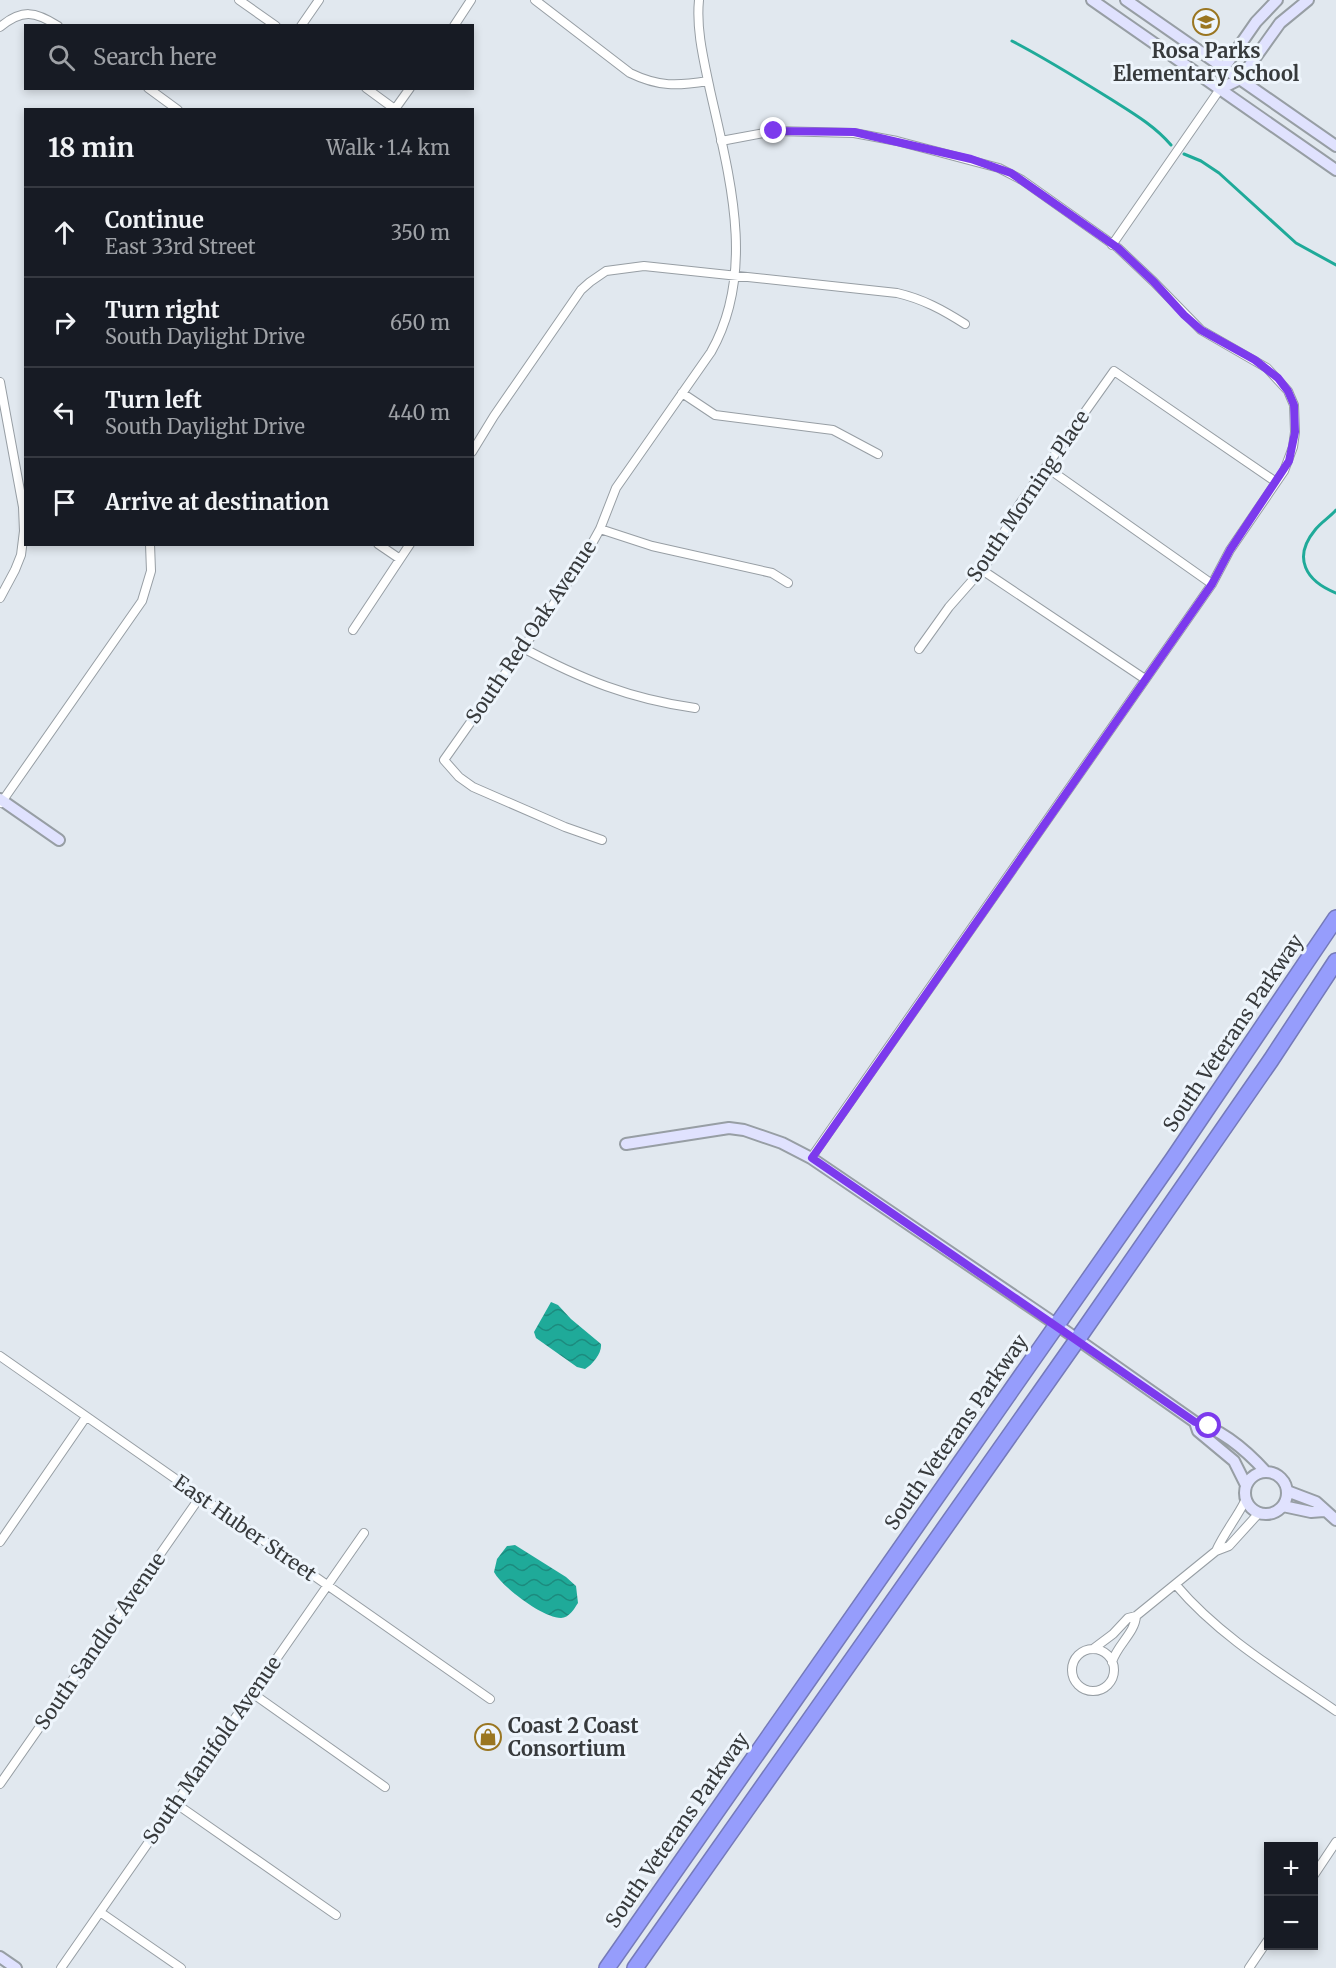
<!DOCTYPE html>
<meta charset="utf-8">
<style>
body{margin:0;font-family:Merriweather,serif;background:#242831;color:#f1f3f6}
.controls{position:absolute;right:18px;bottom:18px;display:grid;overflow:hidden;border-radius:0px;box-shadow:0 3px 9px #0003}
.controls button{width:54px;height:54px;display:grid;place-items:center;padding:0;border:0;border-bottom:2px solid #363941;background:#171b24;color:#f1f3f6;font:30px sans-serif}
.stop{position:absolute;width:18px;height:18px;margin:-14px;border:4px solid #7c3aed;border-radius:50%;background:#fff}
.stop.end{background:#7c3aed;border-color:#fff;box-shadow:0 2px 6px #0008}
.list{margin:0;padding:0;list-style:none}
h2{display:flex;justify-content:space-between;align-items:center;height:78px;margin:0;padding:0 24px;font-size:26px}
h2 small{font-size:20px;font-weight:400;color:#9ea1a6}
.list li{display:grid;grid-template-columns:39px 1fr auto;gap:18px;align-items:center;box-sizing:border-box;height:90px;padding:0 24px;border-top:2px solid #363941}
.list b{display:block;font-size:22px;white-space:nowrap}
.list p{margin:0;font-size:20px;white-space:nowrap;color:#9ea1a6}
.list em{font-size:20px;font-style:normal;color:#9ea1a6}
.icon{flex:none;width:33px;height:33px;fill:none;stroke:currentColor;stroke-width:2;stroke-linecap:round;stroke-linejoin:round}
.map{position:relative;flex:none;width:1336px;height:1968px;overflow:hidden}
.search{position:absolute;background:#171b24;box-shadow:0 3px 9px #0003;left:24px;top:24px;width:450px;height:66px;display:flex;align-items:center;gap:15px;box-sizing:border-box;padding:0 21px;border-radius:0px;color:#9ea1a6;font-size:22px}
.panel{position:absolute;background:#171b24;box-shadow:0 3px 9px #0003;left:24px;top:108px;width:450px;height:438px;border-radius:0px}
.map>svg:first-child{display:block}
</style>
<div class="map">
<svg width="1336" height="1968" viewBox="0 0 1336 1968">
<defs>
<pattern id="water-waves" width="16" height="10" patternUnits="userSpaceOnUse" patternTransform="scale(1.5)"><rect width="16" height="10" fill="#1faa99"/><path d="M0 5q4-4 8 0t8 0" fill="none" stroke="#1c8b7e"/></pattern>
</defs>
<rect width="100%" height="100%" fill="#e1e8ef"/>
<path fill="url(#water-waves)" d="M551,1302L558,1305L571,1319L601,1344C602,1353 593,1364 585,1369L577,1367L536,1338L534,1332Z
M515,1545L566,1577L576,1586L578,1603C574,1609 569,1618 561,1618C543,1618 502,1587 494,1572L497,1559L507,1546Z"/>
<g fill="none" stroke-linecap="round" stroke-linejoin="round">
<path stroke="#1faa99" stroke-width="3" d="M1012,41C1045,58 1077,78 1109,98C1131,112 1154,125 1171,145
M1184,154L1201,161L1219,173L1296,243L1336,265
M1336,510C1329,518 1321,522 1315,530C1292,558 1306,581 1336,593"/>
<defs>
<path id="street" d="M239,0L276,26
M535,0L630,73C659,87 677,86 708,81
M301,26L319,0
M454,26L471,0
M0,27C22,9 35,11 58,26
M148,88L178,110
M366,88L396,110
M395,109L410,88
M721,141L775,131L854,133L897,141L999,168L1022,180L1118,248L1154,282L1201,330L1267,368L1288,391L1294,405L1295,432L1293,447L1284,471L1230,550L1212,584L811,1158
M1112,245L1220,89
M0,382L23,507L24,531L21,555L15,570L0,598
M682,393L715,415L833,430L878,454
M472,452L494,416L581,290L590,282L606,271L644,266L897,293C923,299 943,310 965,324
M1046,467L1212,584
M600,529L652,546L772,573L788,583
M378,544L400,559
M982,570L1145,679
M353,630L410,544
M523,648C581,679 630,699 695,708
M919,649L949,607L986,565L1019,505L1114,371L1276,482
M1,803L142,601L151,571L150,544
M602,840L565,827L473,787L459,777L444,760L549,611L584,558L600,529L616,488L711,352C757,271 729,175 710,90C704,61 696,30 699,0
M0,1356L490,1699
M0,1542L86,1417
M1216,1551C1224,1533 1236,1519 1245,1501
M1176,1585C1220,1637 1281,1673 1336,1711
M1093,1649L1113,1634L1128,1618L1136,1616L1216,1551L1229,1546L1259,1513
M1072 1670a21 21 0 1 1 42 0a21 21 0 1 1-42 0Z
M1112,1662C1117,1645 1135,1633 1136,1616
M252,1693L385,1787
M0,1784L200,1497
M175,1803L336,1915
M1314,1875L1336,1842
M100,1912L181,1968
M61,1968L364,1533
M1249,1968L1268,1940"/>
<path id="secondary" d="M1092,0L1336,170
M1126,0L1336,146
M1220,89L1240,79L1280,23L1308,0
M1220,89L1224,68L1256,22L1277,0
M0,799L59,840
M626,1144L729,1128L744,1130L782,1143L811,1158L1057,1325L1195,1422C1223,1430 1247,1451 1266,1472
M1195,1422L1198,1431L1234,1461L1246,1485
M1245 1493a21 21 0 1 1 42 0a21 21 0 1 1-42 0Z
M1287,1491L1316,1502L1336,1520
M1283,1506L1311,1512L1324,1511
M0,1957L16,1968"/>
<path id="highway" d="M607,1968L1173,1159L1336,918
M635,1968L1077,1340L1271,1060L1336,961"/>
</defs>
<use href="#street" stroke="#979ea4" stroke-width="10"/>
<use href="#secondary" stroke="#979ea4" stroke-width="14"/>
<use href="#highway" stroke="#757ab9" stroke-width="18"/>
<use href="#street" stroke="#fff" stroke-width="8"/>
<use href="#secondary" stroke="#e0e2fe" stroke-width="10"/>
<use href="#highway" stroke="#969dfc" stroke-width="15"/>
</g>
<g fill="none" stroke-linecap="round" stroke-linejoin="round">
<path stroke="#7c3aed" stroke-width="8" d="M774,131L854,132L971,159L1011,173L1118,248L1154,282L1184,315L1201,330L1255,360L1278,378L1288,391L1294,405L1295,432L1289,461L1230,550L1212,584L812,1158L1195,1422L1209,1426"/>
</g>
<defs>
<symbol id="school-ring" viewBox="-11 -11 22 22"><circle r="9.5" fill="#eef5fc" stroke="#9a7621" stroke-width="1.5"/><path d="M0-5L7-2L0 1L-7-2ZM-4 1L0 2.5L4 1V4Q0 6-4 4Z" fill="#9a7621"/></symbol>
<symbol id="shop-ring" viewBox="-11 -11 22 22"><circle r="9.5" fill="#eef5fc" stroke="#9a7621" stroke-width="1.5"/><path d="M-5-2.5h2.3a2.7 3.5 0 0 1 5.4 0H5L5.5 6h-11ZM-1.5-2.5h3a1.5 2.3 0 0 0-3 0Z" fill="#9a7621"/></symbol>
</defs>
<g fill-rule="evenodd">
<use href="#school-ring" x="1191" y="7" width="30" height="30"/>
<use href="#shop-ring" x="473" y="1722" width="30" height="30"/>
</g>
<g text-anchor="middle" stroke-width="6" stroke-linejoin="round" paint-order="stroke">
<g font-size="20" font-weight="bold" fill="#373a3c" stroke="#eef5fc">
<text x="1206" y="58">Rosa Parks<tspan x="1206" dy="23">Elementary School</tspan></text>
<text x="508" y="1733" text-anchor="start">Coast 2 Coast<tspan x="508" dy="23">Consortium</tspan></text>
</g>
<g font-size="20" fill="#373a3c" stroke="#eef5fc">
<text transform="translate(1028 496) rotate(-56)" y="7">South Morning Place</text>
<text transform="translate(531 632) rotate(-56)" y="7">South Red Oak Avenue</text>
<text transform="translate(1233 1033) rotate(-56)" y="7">South Veterans Parkway</text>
<text transform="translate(956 1432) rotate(-55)" y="7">South Veterans Parkway</text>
<text transform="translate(245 1528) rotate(35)" y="7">East Huber Street</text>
<text transform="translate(100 1641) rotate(-55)" y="7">South Sandlot Avenue</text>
<text transform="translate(212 1750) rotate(-55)" y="7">South Manifold Avenue</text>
<text transform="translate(677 1830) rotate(-55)" y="7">South Veterans Parkway</text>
</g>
</g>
</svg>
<div class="controls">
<button>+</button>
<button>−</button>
</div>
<div class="stop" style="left:1209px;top:1426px"></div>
<div class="stop end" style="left:774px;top:131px"></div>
<div class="search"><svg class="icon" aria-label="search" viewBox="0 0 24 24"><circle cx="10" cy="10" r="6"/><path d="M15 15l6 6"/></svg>Search here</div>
<section class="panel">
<h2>18 min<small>Walk · 1.4 km</small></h2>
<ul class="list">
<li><svg class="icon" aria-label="ahead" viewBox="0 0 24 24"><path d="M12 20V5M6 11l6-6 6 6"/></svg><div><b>Continue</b><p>East 33rd Street</p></div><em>350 m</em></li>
<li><svg class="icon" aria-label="right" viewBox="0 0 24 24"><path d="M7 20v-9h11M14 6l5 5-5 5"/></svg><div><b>Turn right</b><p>South Daylight Drive</p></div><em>650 m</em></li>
<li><svg class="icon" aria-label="left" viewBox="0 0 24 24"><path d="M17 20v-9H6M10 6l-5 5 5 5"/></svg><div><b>Turn left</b><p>South Daylight Drive</p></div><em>440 m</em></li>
<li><svg class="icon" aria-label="arrive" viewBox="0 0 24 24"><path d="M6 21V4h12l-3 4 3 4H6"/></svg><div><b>Arrive at destination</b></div></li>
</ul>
</section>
</div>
